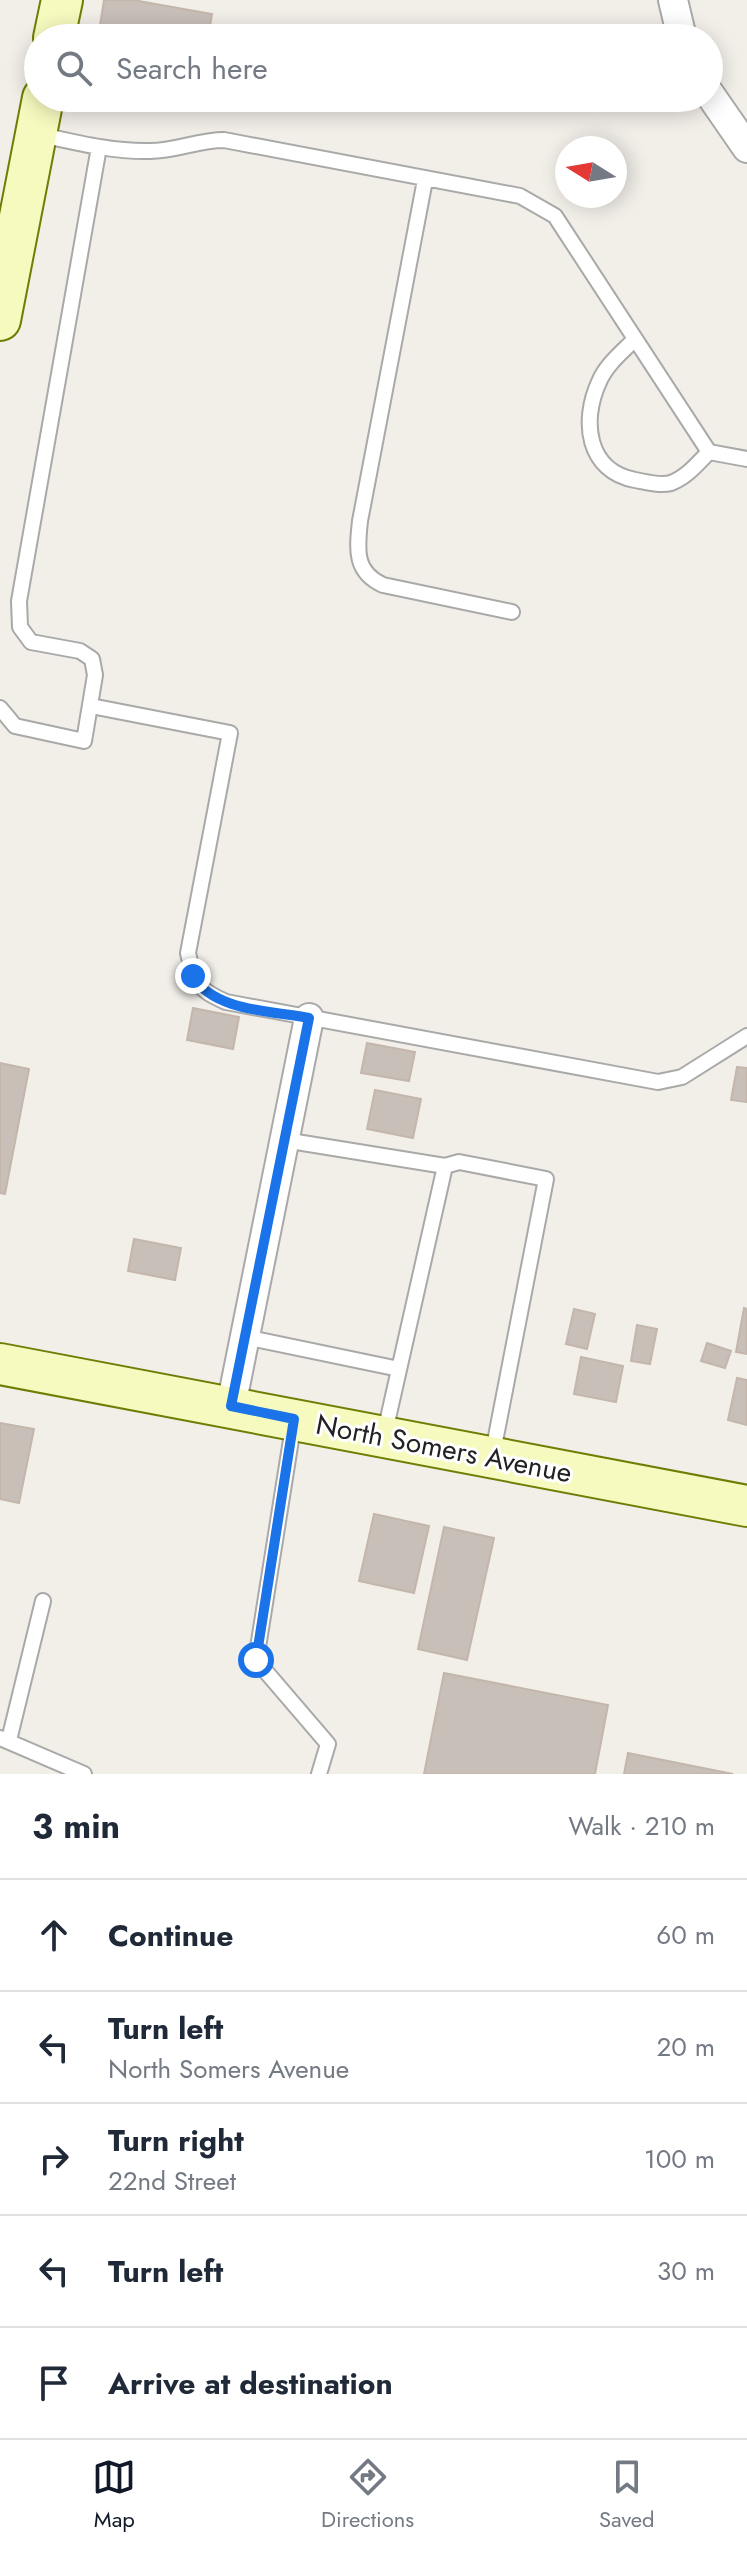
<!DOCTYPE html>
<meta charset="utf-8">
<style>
body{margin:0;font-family:Jost,sans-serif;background:#f2f2f3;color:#1f2937}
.compass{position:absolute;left:555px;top:136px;width:72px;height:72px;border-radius:50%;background:#fff;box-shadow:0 4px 20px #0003;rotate:281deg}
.stop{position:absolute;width:24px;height:24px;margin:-18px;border:6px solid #1a73e8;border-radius:50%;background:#fff}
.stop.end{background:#1a73e8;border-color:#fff;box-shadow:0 2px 8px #0008}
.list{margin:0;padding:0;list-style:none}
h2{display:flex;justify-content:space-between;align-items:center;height:104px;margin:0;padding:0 32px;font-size:34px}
h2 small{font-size:26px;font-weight:400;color:#747a83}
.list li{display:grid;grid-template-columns:52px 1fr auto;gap:24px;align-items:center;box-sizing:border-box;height:112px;padding:0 32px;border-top:2px solid #e0e1e3}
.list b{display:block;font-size:30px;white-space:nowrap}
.list p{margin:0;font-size:26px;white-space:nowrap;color:#747a83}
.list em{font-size:26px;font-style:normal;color:#747a83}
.icon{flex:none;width:44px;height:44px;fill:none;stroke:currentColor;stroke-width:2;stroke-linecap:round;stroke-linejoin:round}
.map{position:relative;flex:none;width:747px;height:1774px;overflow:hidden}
.search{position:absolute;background:#fff;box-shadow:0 4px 20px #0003;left:24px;right:24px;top:24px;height:88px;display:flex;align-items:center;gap:20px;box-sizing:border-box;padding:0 28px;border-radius:44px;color:#747a83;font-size:30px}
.sheet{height:664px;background:#fff}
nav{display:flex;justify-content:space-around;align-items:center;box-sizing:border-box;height:112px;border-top:2px solid #e0e1e3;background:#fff;font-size:22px;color:#747a83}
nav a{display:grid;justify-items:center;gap:4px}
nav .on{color:#111827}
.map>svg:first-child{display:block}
</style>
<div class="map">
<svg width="747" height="1774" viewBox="0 0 747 1774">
<rect width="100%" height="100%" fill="#f2efe9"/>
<path fill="#c7bfb8" stroke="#c4b6ab" stroke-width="2" d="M104,0H133L212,14L208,38H98Z
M193,1008L239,1017L233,1049L187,1040Z
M367,1043L415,1052L409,1081L361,1073Z
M0,1063L29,1069L5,1194L0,1193Z
M737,1067L747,1068V1102L731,1100Z
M375,1090L421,1099L413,1138L367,1129Z
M134,1239L181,1248L175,1280L128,1271Z
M744,1308L747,1309V1354L736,1352Z
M574,1309L595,1314L587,1349L566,1344Z
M637,1325L657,1329L650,1364L631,1361Z
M707,1343L731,1351L725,1368L701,1361Z
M581,1357L623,1366L616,1402L574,1394Z
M737,1378L747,1380V1425L728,1420Z
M0,1423L34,1429L19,1503L0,1499Z
M374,1514L429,1526L414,1593L359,1581Z
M444,1527L494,1538L467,1660L418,1649Z
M444,1673L608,1705L595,1774H424Z
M628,1753L733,1774H624Z"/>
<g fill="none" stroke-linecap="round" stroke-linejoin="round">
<defs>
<path id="lane" d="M37,134C74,142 112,152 150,151C176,151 198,140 224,140L520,196L555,216L709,452L747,459
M425,180L360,521C357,549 354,572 383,585L512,612
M634,340C621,353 606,365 599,382C581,421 587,471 635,480C646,482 660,486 671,483C687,477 698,463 709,452
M91,706L230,733L188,953C195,984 197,989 226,1002L658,1082L682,1077L747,1036
M0,708L15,726L84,741L95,675L92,659L80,651L31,642L20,627L19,601L99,147
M284,1140L445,1166
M245,1337L399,1369
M294,1421L256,1660L328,1744L319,1774
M384,1436L445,1166L459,1162L546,1179L492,1457
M0,1738L84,1774
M9,1740L43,1601"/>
<path id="street" d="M673,0L682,38
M709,93L747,148
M231,1406L309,1018"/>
<path id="secondary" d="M54,38L62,0
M0,320L43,98
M0,1364L747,1506"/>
</defs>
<use href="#lane" stroke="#a9a9a9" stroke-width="18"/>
<use href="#street" stroke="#a9a9a9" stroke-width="32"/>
<use href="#secondary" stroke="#707d05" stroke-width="44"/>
<use href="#lane" stroke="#fff" stroke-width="14"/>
<use href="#street" stroke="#fff" stroke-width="28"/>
<use href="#secondary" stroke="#f7fabf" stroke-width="40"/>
</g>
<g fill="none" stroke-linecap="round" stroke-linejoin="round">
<path stroke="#1a73e8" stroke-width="10" d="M193,976C213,1011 272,1011 309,1018L231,1406L294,1419L256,1660"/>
</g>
<g text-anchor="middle" stroke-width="6" stroke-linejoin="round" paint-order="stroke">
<g font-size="28" fill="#222" stroke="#fff">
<text transform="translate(444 1448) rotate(11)" y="10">North Somers Avenue</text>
</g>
</g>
</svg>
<svg class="compass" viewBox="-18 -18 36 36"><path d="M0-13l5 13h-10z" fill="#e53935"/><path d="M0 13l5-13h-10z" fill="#747a83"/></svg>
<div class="stop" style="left:256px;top:1660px"></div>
<div class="stop end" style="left:193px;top:976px"></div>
<div class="search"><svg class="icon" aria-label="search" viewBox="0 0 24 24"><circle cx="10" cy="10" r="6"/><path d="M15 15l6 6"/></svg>Search here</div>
</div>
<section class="sheet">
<h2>3 min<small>Walk · 210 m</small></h2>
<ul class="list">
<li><svg class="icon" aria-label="ahead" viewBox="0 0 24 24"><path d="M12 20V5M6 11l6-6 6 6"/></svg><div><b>Continue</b></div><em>60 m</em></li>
<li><svg class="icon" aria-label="left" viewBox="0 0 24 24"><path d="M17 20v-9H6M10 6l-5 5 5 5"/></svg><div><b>Turn left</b><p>North Somers Avenue</p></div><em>20 m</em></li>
<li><svg class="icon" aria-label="right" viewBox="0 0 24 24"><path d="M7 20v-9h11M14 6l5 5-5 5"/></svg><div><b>Turn right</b><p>22nd Street</p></div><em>100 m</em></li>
<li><svg class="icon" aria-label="left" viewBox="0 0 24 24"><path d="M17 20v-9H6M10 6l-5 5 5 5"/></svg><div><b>Turn left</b></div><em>30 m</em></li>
<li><svg class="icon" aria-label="arrive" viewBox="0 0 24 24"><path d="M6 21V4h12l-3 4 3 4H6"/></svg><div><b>Arrive at destination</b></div></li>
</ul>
</section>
<nav>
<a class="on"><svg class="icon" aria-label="map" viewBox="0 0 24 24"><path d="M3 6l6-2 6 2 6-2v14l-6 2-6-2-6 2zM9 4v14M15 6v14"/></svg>Map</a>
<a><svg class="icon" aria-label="directions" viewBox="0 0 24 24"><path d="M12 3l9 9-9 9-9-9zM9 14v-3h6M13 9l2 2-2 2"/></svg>Directions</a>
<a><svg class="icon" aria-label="saved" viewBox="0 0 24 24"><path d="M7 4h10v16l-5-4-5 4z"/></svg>Saved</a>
</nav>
